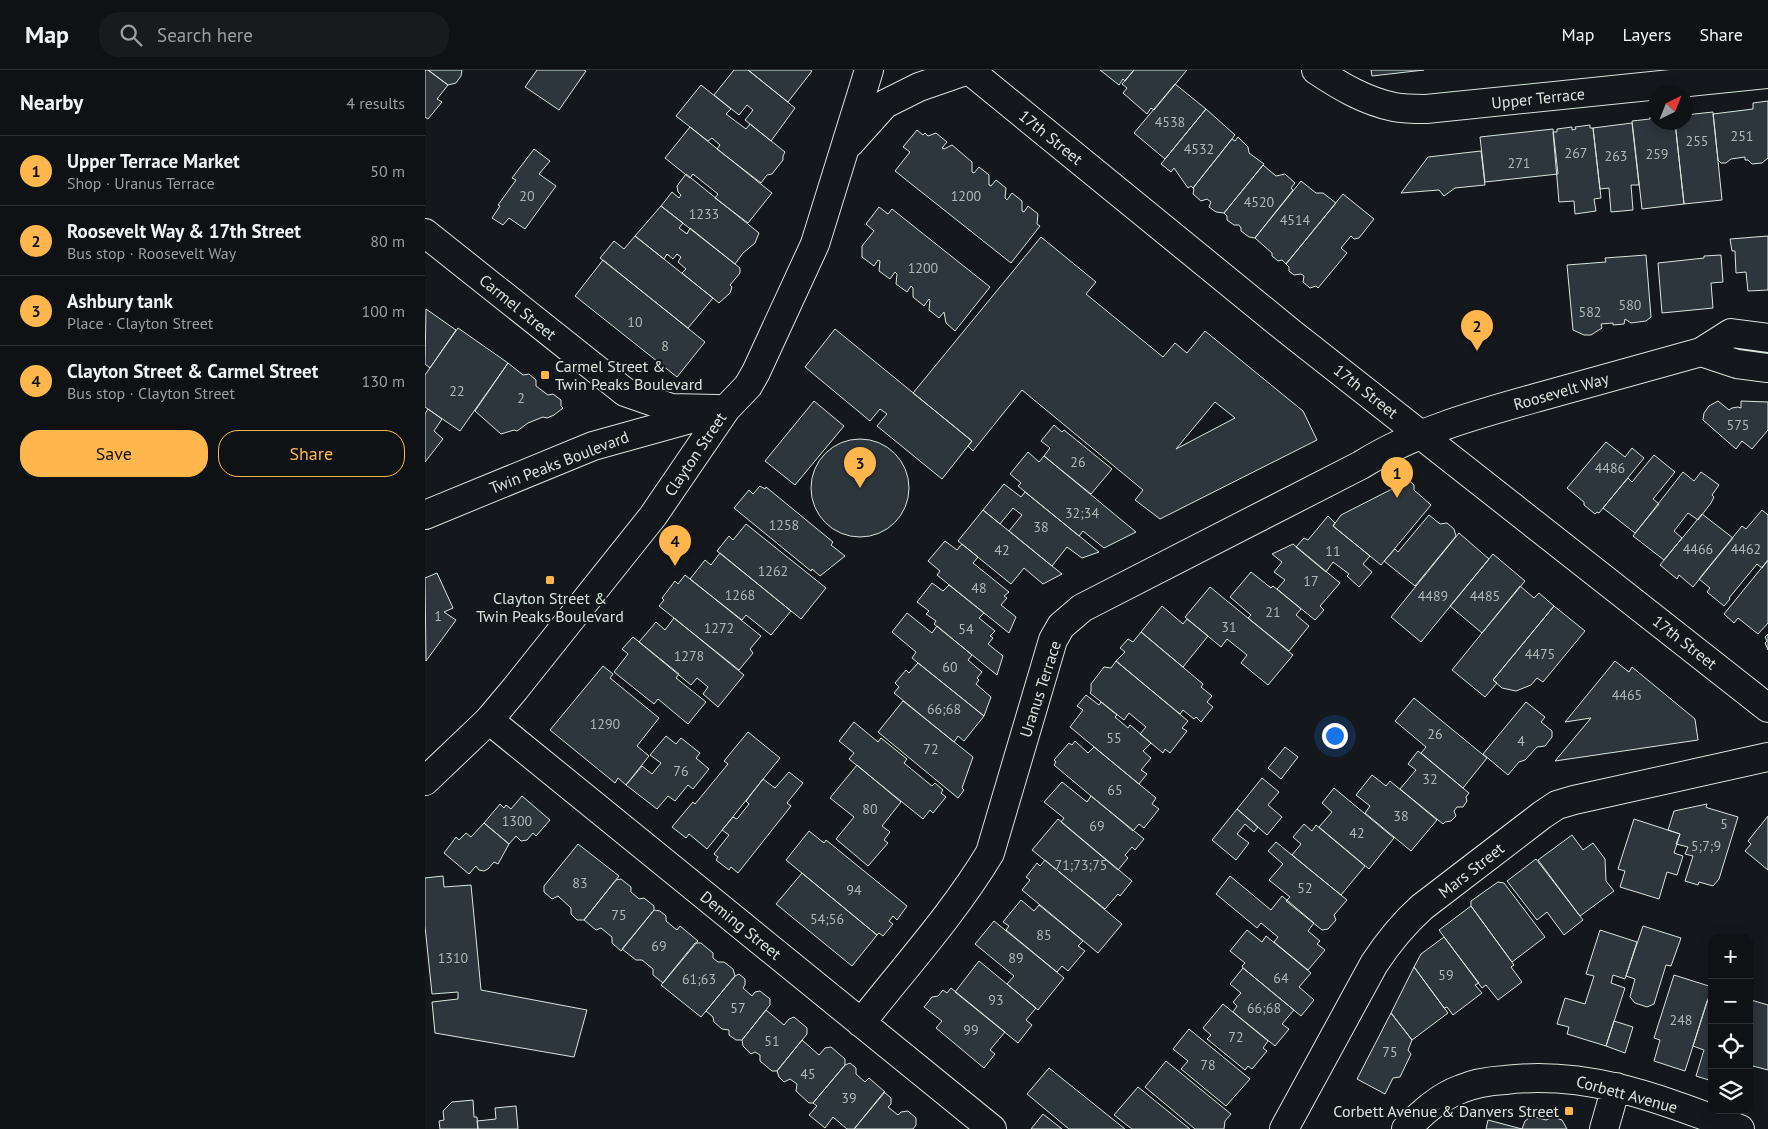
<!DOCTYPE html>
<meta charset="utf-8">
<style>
body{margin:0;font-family:"PT Sans",sans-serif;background:#181b1e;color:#f1f3f6}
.controls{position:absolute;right:15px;bottom:15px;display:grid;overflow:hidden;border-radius:10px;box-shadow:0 2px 12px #0003}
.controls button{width:45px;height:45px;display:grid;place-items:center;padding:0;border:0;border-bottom:1px solid #2f3234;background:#0f1215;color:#f1f3f6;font:25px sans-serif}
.compass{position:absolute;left:1223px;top:15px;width:45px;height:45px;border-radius:50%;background:#0f1215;box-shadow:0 2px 12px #0003;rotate:43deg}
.you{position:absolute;left:909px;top:665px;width:18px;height:18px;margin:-12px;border:4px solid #fff;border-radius:50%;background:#1a73e8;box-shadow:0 0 0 8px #1a73e833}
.badge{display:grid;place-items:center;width:32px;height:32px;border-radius:50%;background:#ffb74d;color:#111;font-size:16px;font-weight:700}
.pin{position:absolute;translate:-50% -41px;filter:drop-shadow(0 1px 2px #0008)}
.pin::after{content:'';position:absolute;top:26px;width:18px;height:15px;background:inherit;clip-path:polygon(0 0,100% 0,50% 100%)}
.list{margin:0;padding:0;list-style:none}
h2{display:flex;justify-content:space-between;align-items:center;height:65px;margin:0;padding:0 20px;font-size:21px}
h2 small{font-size:16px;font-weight:400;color:#9b9ea0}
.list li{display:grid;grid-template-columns:32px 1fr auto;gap:15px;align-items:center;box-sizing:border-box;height:70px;padding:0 20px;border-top:1px solid #2f3234}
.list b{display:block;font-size:19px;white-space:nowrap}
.list p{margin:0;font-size:16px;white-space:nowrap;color:#9b9ea0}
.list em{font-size:16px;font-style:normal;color:#9b9ea0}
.actions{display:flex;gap:10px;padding:15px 20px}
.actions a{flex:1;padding:11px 0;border:1px solid #ffb74d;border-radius:20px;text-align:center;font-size:18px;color:#ffb74d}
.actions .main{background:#ffb74d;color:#111}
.icon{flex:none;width:28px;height:28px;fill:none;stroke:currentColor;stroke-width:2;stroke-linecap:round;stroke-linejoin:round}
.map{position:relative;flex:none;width:1343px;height:1059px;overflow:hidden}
header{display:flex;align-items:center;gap:30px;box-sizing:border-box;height:70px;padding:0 25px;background:#0f1215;border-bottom:1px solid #2f3234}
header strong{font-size:24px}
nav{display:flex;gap:28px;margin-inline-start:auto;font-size:18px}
.search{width:350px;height:45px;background:#181b1e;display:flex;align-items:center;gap:12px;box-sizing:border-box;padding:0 18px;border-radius:20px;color:#9b9ea0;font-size:19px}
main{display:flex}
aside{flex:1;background:#0f1215}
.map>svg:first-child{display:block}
</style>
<header>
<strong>Map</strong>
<div class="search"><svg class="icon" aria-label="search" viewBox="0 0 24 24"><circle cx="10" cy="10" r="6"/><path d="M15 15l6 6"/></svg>Search here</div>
<nav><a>Map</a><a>Layers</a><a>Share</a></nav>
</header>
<main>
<aside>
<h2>Nearby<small>4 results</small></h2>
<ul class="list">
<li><span class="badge">1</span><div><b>Upper Terrace Market</b><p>Shop · Uranus Terrace</p></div><em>50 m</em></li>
<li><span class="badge">2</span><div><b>Roosevelt Way &amp; 17th Street</b><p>Bus stop · Roosevelt Way</p></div><em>80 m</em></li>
<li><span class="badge">3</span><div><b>Ashbury tank</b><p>Place · Clayton Street</p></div><em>100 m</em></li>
<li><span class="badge">4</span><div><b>Clayton Street &amp; Carmel Street</b><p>Bus stop · Clayton Street</p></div><em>130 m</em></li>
</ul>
<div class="actions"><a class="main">Save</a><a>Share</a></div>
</aside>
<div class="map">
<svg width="1343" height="1059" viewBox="0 0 1343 1059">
<rect width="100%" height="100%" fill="#14181c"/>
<path fill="#2c363c" stroke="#d8e6dc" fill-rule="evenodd" d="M0,0H3L23,15L12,29L17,32L3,49L0,47Z
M3,0H37L36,6L31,13L23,15Z
M112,0H159L161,1L134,40L100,17Z
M309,0H323L370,38L346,71L320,50L328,40L322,35L314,45L289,25Z
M323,0H385L387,1L363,32Z
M675,0H709L700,11L698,9L694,15Z
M709,0H762L729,40L726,38L722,44L698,23L702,18L697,14Z
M946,0H999L947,6Z
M750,14L781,39L740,89L709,63Z
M276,15L306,39L301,44L321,59L325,54L360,82L358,86V90L347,104L342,105L336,113L292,79L295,75L287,68L283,71L251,46Z
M1343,31V88L1337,93L1327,94L1323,90H1320V87L1306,89L1301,93H1296L1293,90L1288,44L1328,39V33Z
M781,39L810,65L768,118L766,116L763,118L749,98L746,102L736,94Z
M1288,42L1297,130L1259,134L1250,52H1260V45Z
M1225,47H1230V52H1250L1259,134L1217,139L1207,51L1225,49Z
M1207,53L1214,115H1206L1208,140L1186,142L1184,118L1175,119L1168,58Z
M1165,55V58H1168L1176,128L1169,129L1171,141L1150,144L1149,131L1134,132L1128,62H1132V59L1147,57V60L1151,59L1150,57Z
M265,57L347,123L323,153L290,128L293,124L268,104L265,108L240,88Z
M1128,59L1133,104L1060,112L1055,67Z
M492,60L498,65L500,63L503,66L511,63L522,72L517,78L519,79L527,75L547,92V102L549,103L554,97L564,105V115L566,116L571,110L581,118L580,128L582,130L587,123L597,131V141L599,142L603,136L613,144L612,154L615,156L586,193L470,101L485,82L478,77Z
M813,67L823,77L824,83L839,94L799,143L791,142L784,137L786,132L782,129L776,131L768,124L769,119L768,118L807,69L810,71Z
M109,79L125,91L114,104L131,116L100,159L84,148L78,155L67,148L75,136L73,135L91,110L87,108Z
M1056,81L1060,115L1030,118L1019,126L1014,120L976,123L1003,87Z
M838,95L851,106L860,104L870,113L866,118L868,120L830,168L824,167L816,161V158L814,155H809L802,150V146L799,143Z
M261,104L334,163L330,173L318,183L310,194L236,136L247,122L254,128L256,125L253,122L252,116Z
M876,111L891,123H898L911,133L861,194L857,190L853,191L847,186V183L830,168Z
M918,124L949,149L934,168L929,169L926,166L916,178L922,183L893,218L891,216L885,218L878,212L879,206L876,204L869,205L864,201V197L861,194Z
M236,136L258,153L254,158L262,164L265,158L315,198V203L305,215L307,217L305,223L294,233L257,203L261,199L253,192L256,187L252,184L248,189L242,184L239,189L210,166Z
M454,137L463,144L467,139L565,217L530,261L521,253L519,242L514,248L504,240L505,230L504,229L499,236L488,227V218L486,216L482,222L471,214L472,204L470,202L465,209L454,201L455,191L453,190L449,196L437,187V176L449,161L441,154Z
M210,166L288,228L263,258L175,188L189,171L199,179Z
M1343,166V220L1323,221L1321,202L1311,203L1310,181H1307L1305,169Z
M616,167L671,212L661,224L738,287L750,273L762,283L780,261L878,341L892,370L735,449L710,430L718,420L597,320L548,381L543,376L547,371L488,323ZM790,332L810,348L751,379Z
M1221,185L1226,247L1221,251L1206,253L1200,249L1199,254L1188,255V253L1176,254L1177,258L1166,265H1159L1148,260L1142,195L1181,192L1180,188Z
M1296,185L1298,212L1286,213L1288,238L1237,243L1233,193L1279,188V186Z
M178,190L280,272L252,307L150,226Z
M1,239L31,260L5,298L0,294Z
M33,258L83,293L35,361L0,337V305Z
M410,259L547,371L517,409L452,356L462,344L455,339L445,351L380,297Z
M83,293L98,305L104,304L111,310V316L123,325L128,324L136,330V336L138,338L129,345L122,348L118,347L103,353L92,361L89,360L76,364L50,341Z
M389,331L419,356L370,415L340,391Z
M1293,331L1304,340L1307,338L1313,337L1316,338V331L1343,332V360L1327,379L1317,371L1311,379L1278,350L1279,343L1284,336Z
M3,339L17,349L9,361L18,369L0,392V344Z
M629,355L637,362L639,360L687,399L666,424L619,386L625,378L616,371Z
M386 418a49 49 0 1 1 98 0a49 49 0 1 1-98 0Z
M1181,372L1200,387L1207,378L1219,388L1174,443L1172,442L1170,444L1159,435V432L1142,418Z
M603,382L614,392L619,386L711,462L679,478L658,461L654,466L593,416L596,413L585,404Z
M1229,385L1250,402L1228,429L1234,434L1210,463L1178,438L1203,408L1207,412Z
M1258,402L1269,411L1276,402L1294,415L1287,425L1289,427L1286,433L1273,450L1263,443L1249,461L1257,468L1239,490L1208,466Z
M980,407L989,415V420L1006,435L956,495L908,456L916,445L969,418L970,413Z
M579,414L596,427L600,422L674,482L657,488L642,477L627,496L584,461L597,445L588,438L575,454L558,440Z
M335,416L340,419L341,417L408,472L406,475L420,486L395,506L387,499L386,501L309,438L324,420L328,424Z
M558,440L627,496L637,504L618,514L599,498L586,514L533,471Z
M1337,440L1343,445V490L1337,498L1332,494L1304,528L1305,529L1299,536L1282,522L1285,518L1274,509L1317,456L1321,459Z
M1277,444L1308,468L1268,517L1254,505L1252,509L1235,495Z
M1004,445L1015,454L1022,453L1029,459L1031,466L990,516L959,491L970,479L973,482Z
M903,446L910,453L908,456L945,486L938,494L947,502L934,517L922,506L924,504L908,492L901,502L871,477L879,468L883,470Z
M321,454L401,518L376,549L292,481L304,466L308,470Z
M1034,463L1064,489L996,572L966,547Z
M520,471L532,480L537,474L553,487L548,493L584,522L579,526L582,528L576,535L591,547L584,563L512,505L515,501L503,491Z
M868,474L915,513L895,536L899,540L890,550L852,519L860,510L849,502L857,492L847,484Z
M295,483L366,541L346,565L321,545L317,550L265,509L280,490L286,495Z
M1068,484L1100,511L1057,563L1025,536Z
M1343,490V553L1333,564L1313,548L1309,553L1299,544Z
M826,502L846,518L848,516L876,539L871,545L884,556L864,581L823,548L826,545L805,527Z
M12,503L28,538L19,542L31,550L1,591L0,508Z
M260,505L336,566L325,579L328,583L314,600L234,536L239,530L237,528L250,511L253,514Z
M507,513L518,521L524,515L559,543L554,548L570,561L565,566L568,568L563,574L578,586L572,605L509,554L511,551L501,544L504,541L492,532Z
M1095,516L1109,528L1114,523L1129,536L1068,610L1072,613L1060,627L1027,600Z
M785,517L868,585L843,615L816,593L822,585L802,569L796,577L760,547Z
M737,536L758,554L762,549L783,566L758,597L716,562Z
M1129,536L1160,561L1118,612L1112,608L1106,615L1091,621L1077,618L1068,610Z
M482,543L507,563L512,556L547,585L543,590L557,602L552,608L554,610L551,614L566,627L559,646L487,588L491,582L467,562Z
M249,548L319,605L293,637L278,624L283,617L272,608L266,615L214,572L231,552L240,560Z
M716,562L778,614L776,617L787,626L782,632L788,637L776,652L771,647L769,649L758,640L755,644L691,591L700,582L695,578L703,569L708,572Z
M1343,564V580L1340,573L1342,571L1340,567Z
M208,567L254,604L251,608L281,632L263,654L233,629L229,634L189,602L203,584L197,579Z
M691,591L763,651L757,658L762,661L745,683L740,679L738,683L715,664L721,657L704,643L699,650L665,623L666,621V614L679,597L686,598Z
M1190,591L1204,602L1207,597L1270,649L1273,670L1130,691L1166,648L1140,652Z
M493,593L559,646L539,671L533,666L529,672L469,623L474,617L470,613L481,600L484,603Z
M178,596L188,604L185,608L234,648L212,676L224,686L201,715L193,708L190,713L125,660Z
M661,625L674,635L676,632L692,645L690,647L703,658L705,655L726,673L718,681L726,688L716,700L722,704L714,714L645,657L658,640L652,636Z
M989,628L1062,688L1038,718L996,683L1001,677L970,651Z
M478,631L548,687L537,718L539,720L533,728L453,662Z
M1101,632L1120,647L1116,652L1127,661V667L1120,676L1112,677L1100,690L1094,692L1083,705L1058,684Z
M429,652L453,672L456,668L482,689L479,693L507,716L510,713L518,720L516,723L521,727L508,743L505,740L498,749L424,689L429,683L414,671Z
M323,662L355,688L282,779L264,764L261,768L247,757L268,732L270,734L303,694L299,691Z
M241,666L251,674L256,668L275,683L271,688L284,699L268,719L263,715L250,731L243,726L232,739L201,715L217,696L227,704L236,693L225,685Z
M650,671L663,683L669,677L731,728L727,734L734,739L719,758L714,754L708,761L629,695L631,692L629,690L644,673L647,675Z
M860,677L873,687L856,709L843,698Z
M993,681L1044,723L1041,727L1042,731L1038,737H1032L1029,741L1031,746L1026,751L1020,752L1018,754L975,719L991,700L983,694Z
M432,695L476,732L457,756L465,762L459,770L463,773L443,796L411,769L429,747L405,728Z
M364,702L378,713L362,733L366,736L313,803L306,797L304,800L291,790L293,787L289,784L304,765L297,760L308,747L312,749L324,734L321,731L338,709L350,718Z
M947,705L961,716L965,711L1012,750L986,781L940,743L945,736L931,725Z
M837,708L854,722L843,735L857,747L842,765L812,739Z
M637,712L662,732L666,726L719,769L710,780L707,777L700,785L703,788L693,800L636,752L639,748L619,732Z
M909,718L969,768L944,799L894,757L907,742L897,733Z
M97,726L125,750L111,766L108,763L102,770L96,771L91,766L84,774L59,753L75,734L79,738L81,735L86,739Z
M1282,734L1281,737L1283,738L1313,747L1294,809L1288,816L1274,812L1273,815L1260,811L1268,786L1260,784L1263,777L1251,774L1255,764L1243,760L1249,741Z
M812,739L833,757L829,762L820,754L812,764L824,773L811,790L787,770Z
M1343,746V800L1320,781L1326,774L1323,771Z
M633,749L707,811L695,826L693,824L680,839L607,780Z
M1209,749L1255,764L1249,783L1258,786L1252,805L1242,802L1234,829L1195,817L1200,801L1193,799Z
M59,753L84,774L73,794L69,792L63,799L59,801L54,800L51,796L44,804L19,783L31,767L34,770L41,763L46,767Z
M879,754L887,761L891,755L940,796L916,825L867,785L876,774L868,767Z
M384,761L399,773L401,770L482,836L472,850L468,846L464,851L468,854L458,866L454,863L452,865L361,790Z
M1147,765L1158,780L1168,773L1180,789L1181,811L1189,821L1155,846L1113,790Z
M851,772L922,830L909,845L911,850L903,859L897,860L861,831L865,827L844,810L858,794L843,781Z
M153,774L194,806L159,850H152L146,844V838L133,826L127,829L119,822V816Z
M1111,789L1158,850L1139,865L1122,842L1112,850L1082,811Z
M620,790L697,854L673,883L597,820L605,810L601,807L612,793L615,796Z
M377,803L452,865L427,896L351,834Z
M18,806L19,817L46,815L56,920L162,940L149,987L10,963L7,932L33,929V922L7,924L0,856V808Z
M805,806L846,840L857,826L889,853L883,861L895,871L892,874L900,880L883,900L849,872L853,867L836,853L832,858L791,824Z
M196,809L206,817V822L214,829L219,828L229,836V840L196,881L187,873V867L176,858L171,860L159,850L191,810Z
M1073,812L1079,813L1120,867L1087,892L1046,836V831Z
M596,830L609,841L614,835L658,871L653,876L660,881L643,901L637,896L632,902L581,860L584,856L578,852Z
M1046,836L1089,895L1086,897L1097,912L1073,930L1061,915L1057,918L1014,860Z
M229,840L235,841L241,846V851L252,860L255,856L273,871L238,913L228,905V899L217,890H211L197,879Z
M569,851L639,908L613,940L582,914L589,906L550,874Z
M1218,856L1256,868L1246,896L1241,895L1229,934L1222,937L1210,933L1205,927L1210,909L1201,906Z
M822,860L837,872L841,866L886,903L874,917L889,930L876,946L818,898L817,896L820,893L805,881Z
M1175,860L1212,872L1200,909L1188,905L1186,913L1200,918L1181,976L1142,964L1144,957L1132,954L1140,928L1160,934L1169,906L1161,904Z
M1019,867L1054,913L1050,915L1057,923L1028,945L1022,937L1019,938L989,897L996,884Z
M270,873H276L288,883V888L293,892H299L308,899L310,906L276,947L236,915Z
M554,891L611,938L601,950L607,955L593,973L530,922Z
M989,897L1023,943L987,970L966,943Z
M818,898L869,940L857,954L864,959L850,976L808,942L812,936L808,932L816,923L805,914Z
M314,904L320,909V915L318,918L327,926L330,922L335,921L345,929V935L317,970H311L304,965V960L297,959L289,952L288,947L281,941L310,906Z
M1249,905L1287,917L1260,1001L1229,991L1235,970L1229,968Z
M526,918L580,962L565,980L570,984L559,998L511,958L517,951L499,937L507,927L513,926L518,920L522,923Z
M1326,930L1343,935V1000L1324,995V937Z
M1282,931L1287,933V1011L1271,1006L1279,980L1268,976Z
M798,934L843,971L838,978L842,981L827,999L823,996L820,1000L782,969L786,965L778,958Z
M341,940L359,955L364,949L369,947L382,958V964L352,1001H347L335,991V985L330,982L326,984L318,976L317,970Z
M966,943L987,970L983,980L986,984L975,1007L968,1008L960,1024L932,1009Z
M1189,951L1208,957L1200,983L1181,976Z
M764,959L825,1009L801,1036L756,999L763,991L748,979Z
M377,970L394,985L400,978L406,977L420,989V995L388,1033H384L371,1021L372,1014L365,1009L359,1012L354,1007L352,1001Z
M741,991L806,1044L800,1051L799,1059H770L720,1017Z
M425,993L431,998V1004L440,1012L444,1008L460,1022L429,1059H422L408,1047L400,1058L384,1045L392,1036L388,1033L420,995Z
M624,998L700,1059H644L602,1024Z
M713,1017L765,1059H707L689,1045Z
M459,1022L466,1028V1034L463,1037L473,1045L476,1042L483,1041L491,1048V1055L488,1059H429Z
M48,1030L49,1047H52L53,1059H15L14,1051L19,1050L18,1041L27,1032Z
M91,1036L93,1059H53L52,1051L71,1049L70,1038Z
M618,1044L637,1059H606Z
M1107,1046L1121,1050L1128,1047L1137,1050L1142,1059H1097L1100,1051Z
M1063,1050L1097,1059H1061Z"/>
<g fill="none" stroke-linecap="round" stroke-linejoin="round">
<defs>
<path id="minor" d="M891,0C915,16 940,31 969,37C979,39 990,39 1001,39L1343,4
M0,163L200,322L246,338L292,339
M1276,282L1312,294L1343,298
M64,650L567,1059
M436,953C480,897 529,843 565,783L628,570L636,556L657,538L936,395C990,361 1053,344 1114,327C1168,312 1222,297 1276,282L1306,263L1343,268
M859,1059L949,894C964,871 977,855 997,837L1117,745L1132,735L1149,730L1343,687
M981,1059C997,1043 1014,1027 1036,1019C1050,1013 1065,1011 1080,1010C1165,1000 1237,1030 1315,1059
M1179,1059L1191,1017"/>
<path id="secondary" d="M544,0L865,262L1343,638
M425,73L460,34L494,17L543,0
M0,445L168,376L301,339
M0,711L64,650L90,619L228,446L301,339L323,316L331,302L390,174L444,0"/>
</defs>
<use href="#minor" stroke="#d8e6dc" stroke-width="30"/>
<use href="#secondary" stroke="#d8e6dc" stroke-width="30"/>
<use href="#minor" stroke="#14181c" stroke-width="28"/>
<use href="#secondary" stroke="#14181c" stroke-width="28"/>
</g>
<g fill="#ffb74d" stroke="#14181c" stroke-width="2">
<rect x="115" y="300" width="10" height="10" rx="2.5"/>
<rect x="120" y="505" width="10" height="10" rx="2.5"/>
<rect x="1139" y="1036" width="10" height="10" rx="2.5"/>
</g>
<g text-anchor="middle" stroke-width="4" stroke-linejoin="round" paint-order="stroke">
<g font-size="14" fill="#adbab4">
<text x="745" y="57">4538</text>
<text x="1317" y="71">251</text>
<text x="1272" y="76">255</text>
<text x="774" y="84">4532</text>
<text x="1151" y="88">267</text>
<text x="1232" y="89">259</text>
<text x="1191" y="91">263</text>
<text x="1094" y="98">271</text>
<text x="102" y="131">20</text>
<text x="541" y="131">1200</text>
<text x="834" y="137">4520</text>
<text x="279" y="149">1233</text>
<text x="870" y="155">4514</text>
<text x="498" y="203">1200</text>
<text x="1205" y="240">580</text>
<text x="1165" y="247">582</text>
<text x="210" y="257">10</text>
<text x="240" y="281">8</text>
<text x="32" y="326">22</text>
<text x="96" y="333">2</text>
<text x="1313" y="360">575</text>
<text x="653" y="397">26</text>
<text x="1185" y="403">4486</text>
<text x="657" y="448">32;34</text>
<text x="359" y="460">1258</text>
<text x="616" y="462">38</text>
<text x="1273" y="484">4466</text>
<text x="1321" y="484">4462</text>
<text x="577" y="485">42</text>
<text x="908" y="486">11</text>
<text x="348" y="506">1262</text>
<text x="886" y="516">17</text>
<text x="554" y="523">48</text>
<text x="315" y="530">1268</text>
<text x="1008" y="531">4489</text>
<text x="1060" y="531">4485</text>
<text x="848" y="547">21</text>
<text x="13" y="551">1</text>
<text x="804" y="562">31</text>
<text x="294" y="563">1272</text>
<text x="541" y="564">54</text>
<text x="1115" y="589">4475</text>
<text x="264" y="591">1278</text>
<text x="525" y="602">60</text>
<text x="1202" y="630">4465</text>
<text x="519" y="644">66;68</text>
<text x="180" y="659">1290</text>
<text x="1010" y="669">26</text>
<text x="689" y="673">55</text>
<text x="1096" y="676">4</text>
<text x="506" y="684">72</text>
<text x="256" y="706">76</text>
<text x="1005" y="714">32</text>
<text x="690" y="725">65</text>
<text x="445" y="744">80</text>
<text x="976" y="751">38</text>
<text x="92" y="756">1300</text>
<text x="1299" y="759">5</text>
<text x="672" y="761">69</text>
<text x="932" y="768">42</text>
<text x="1281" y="781">5;7;9</text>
<text x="656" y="800">71;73;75</text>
<text x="155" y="818">83</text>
<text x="880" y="823">52</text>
<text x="429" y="825">94</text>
<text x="194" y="850">75</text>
<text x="402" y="854">54;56</text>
<text x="619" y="870">85</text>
<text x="234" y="881">69</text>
<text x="28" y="893">1310</text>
<text x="591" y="893">89</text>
<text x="1021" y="910">59</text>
<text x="856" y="913">64</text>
<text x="274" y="914">61;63</text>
<text x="571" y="935">93</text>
<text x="313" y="943">57</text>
<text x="839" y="943">66;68</text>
<text x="1256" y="955">248</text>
<text x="546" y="965">99</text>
<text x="811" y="972">72</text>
<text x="347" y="976">51</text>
<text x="965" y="987">75</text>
<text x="783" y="1000">78</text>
<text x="383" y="1009">45</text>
<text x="424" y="1033">39</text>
</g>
<g font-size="16" fill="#d8e6dc" stroke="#14181c">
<text transform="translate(1113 28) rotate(-6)" y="6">Upper Terrace</text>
<text transform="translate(626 67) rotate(39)" y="6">17th Street</text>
<text transform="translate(93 237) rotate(39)" y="6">Carmel Street</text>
<text transform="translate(941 321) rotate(38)" y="6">17th Street</text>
<text transform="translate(1136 321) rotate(-16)" y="6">Roosevelt Way</text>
<text transform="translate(270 384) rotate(-56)" y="6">Clayton Street</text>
<text transform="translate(134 392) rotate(-21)" y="6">Twin Peaks Boulevard</text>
<text transform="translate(1260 572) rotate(38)" y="6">17th Street</text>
<text transform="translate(615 619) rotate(-72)" y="6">Uranus Terrace</text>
<text transform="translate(1046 800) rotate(-38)" y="6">Mars Street</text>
<text transform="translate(316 855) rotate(39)" y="6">Deming Street</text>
<text transform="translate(1202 1024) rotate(15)" y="6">Corbett Avenue</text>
</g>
<g font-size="16" fill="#d8e6dc" stroke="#14181c" text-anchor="start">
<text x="130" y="302">Carmel Street &amp;<tspan x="130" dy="18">Twin Peaks Boulevard</tspan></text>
<text x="125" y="534" text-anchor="middle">Clayton Street &amp;<tspan x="125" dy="18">Twin Peaks Boulevard</tspan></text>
<text x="1134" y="1047" text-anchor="end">Corbett Avenue &amp; Danvers Street</text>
</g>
</g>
</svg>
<div class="controls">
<button>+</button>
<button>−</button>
<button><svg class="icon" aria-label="locate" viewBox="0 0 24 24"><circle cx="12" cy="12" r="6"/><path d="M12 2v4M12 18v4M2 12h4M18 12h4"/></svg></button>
<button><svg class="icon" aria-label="layers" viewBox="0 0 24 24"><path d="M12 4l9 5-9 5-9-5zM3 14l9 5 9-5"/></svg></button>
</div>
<svg class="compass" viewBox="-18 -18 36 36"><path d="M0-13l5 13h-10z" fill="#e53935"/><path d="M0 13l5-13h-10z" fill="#9b9ea0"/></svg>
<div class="you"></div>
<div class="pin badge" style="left:972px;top:428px">1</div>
<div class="pin badge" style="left:1052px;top:281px">2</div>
<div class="pin badge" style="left:435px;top:418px">3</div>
<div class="pin badge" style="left:250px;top:496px">4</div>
</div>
</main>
